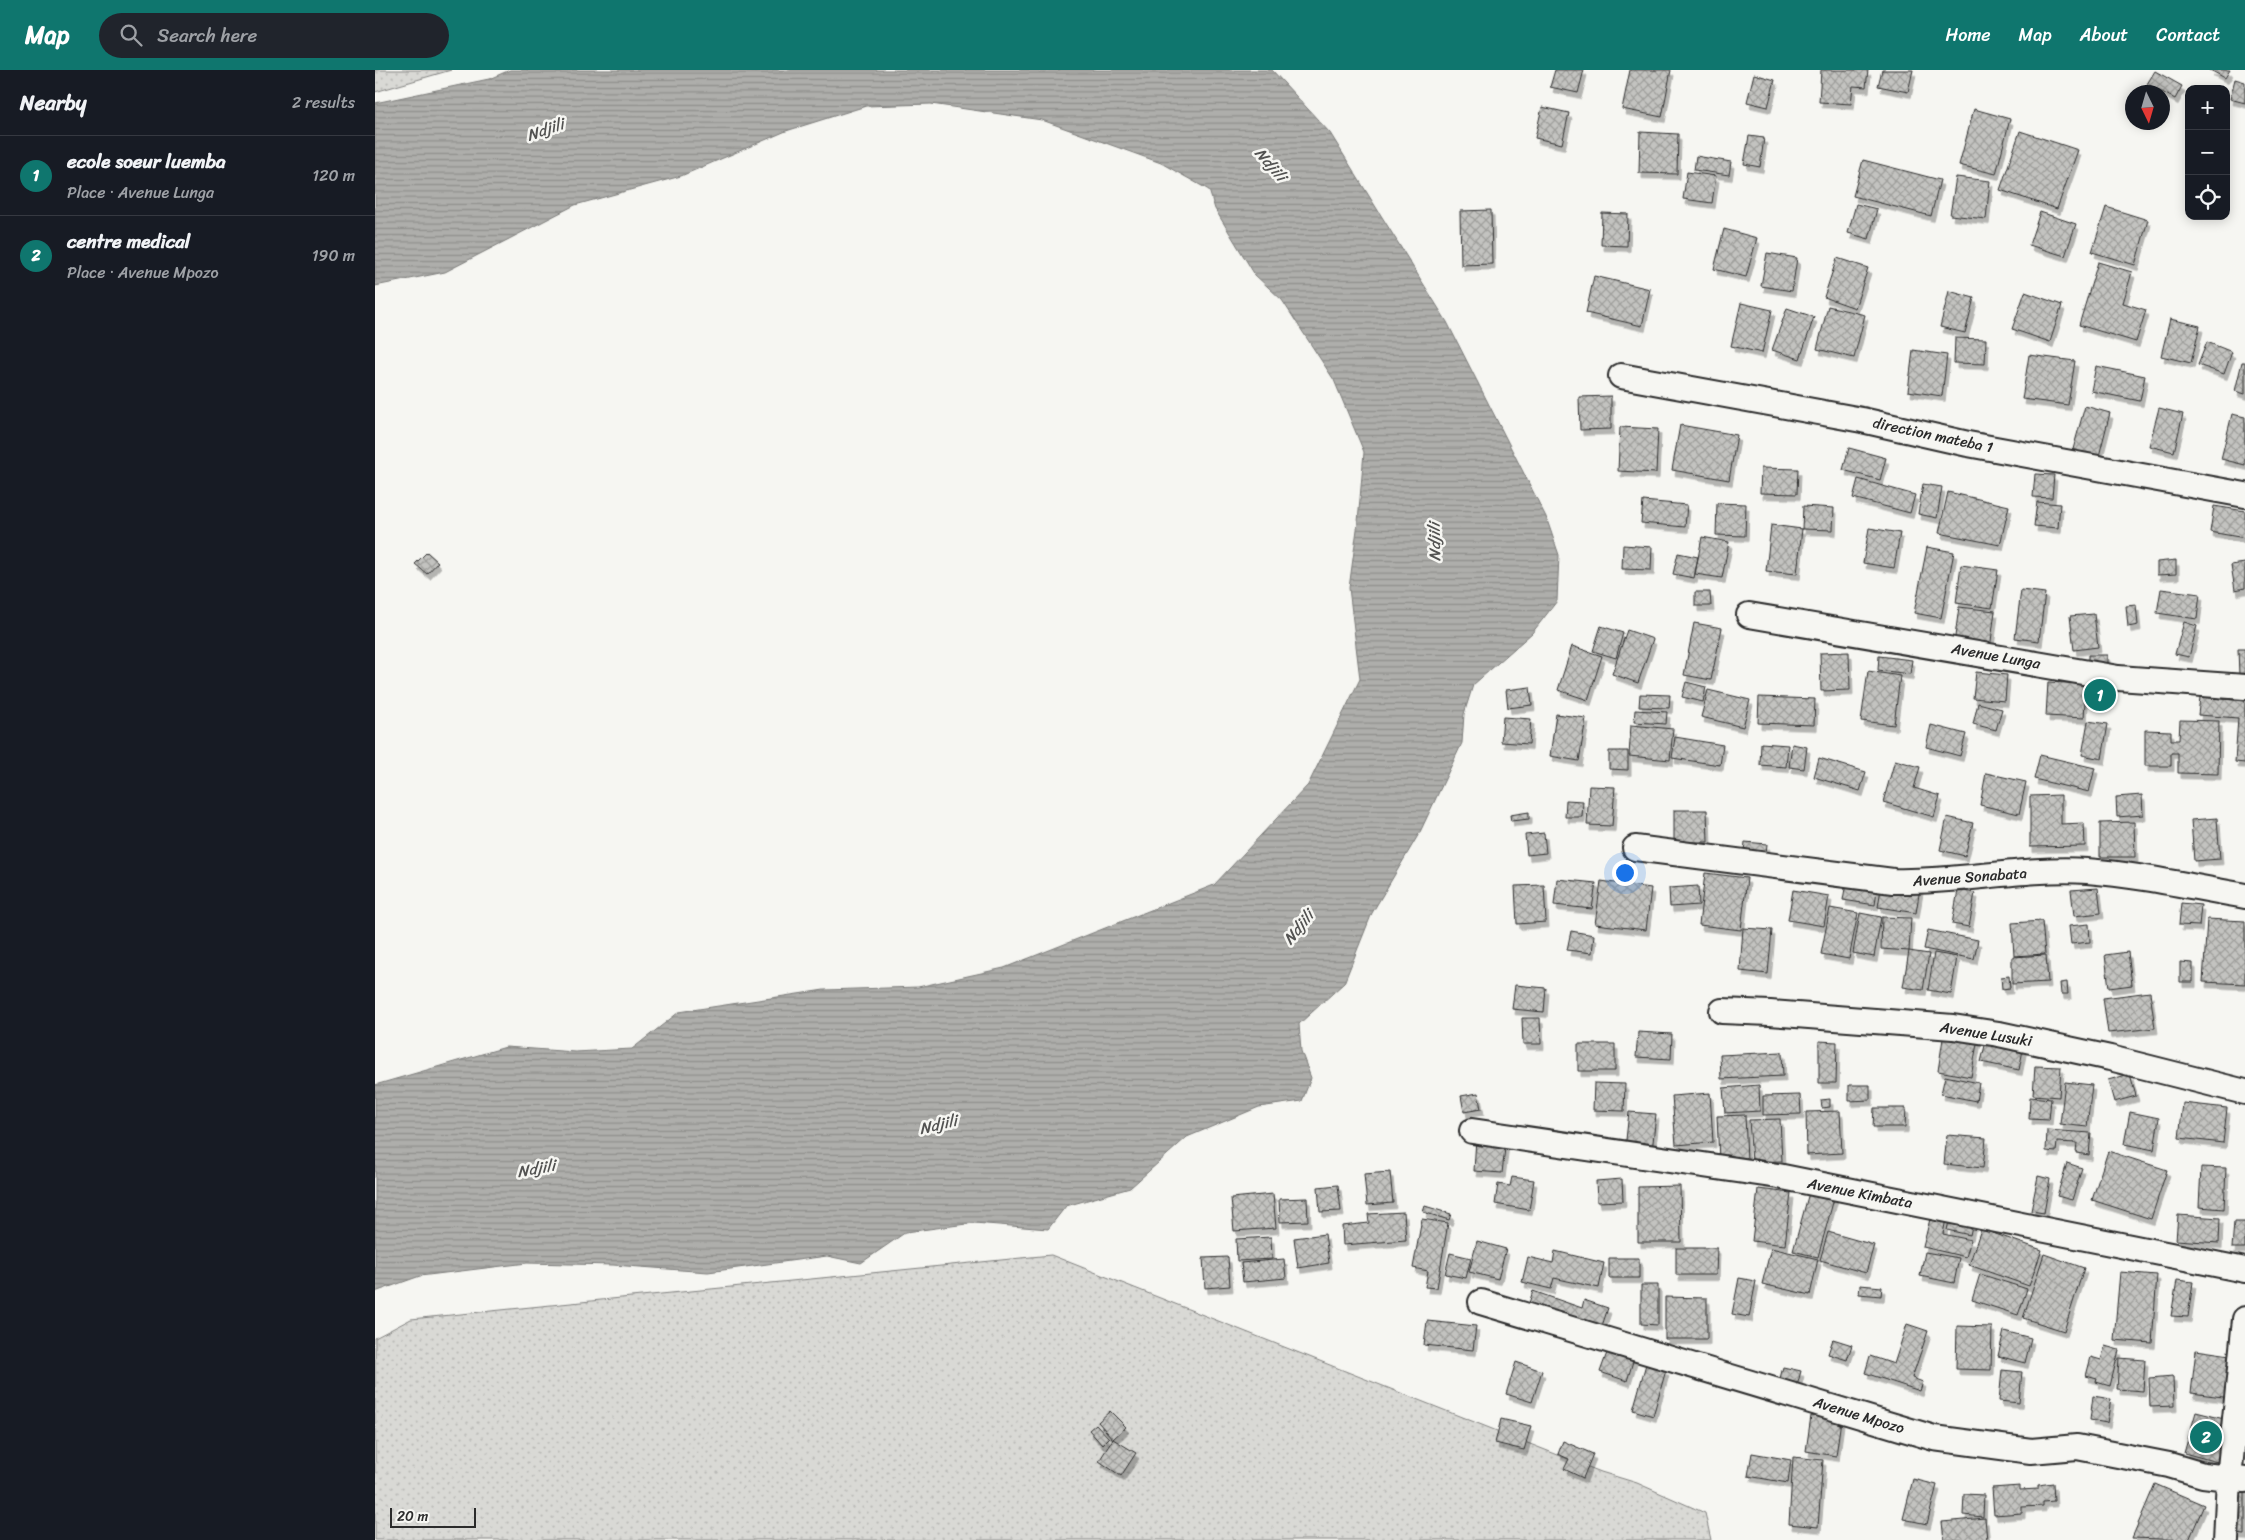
<!DOCTYPE html>
<meta charset="utf-8">
<style>
body{margin:0;font-family:Sriracha,sans-serif;background:#20242c;color:#f1f3f6}
.controls{position:absolute;right:15px;top:15px;display:grid;overflow:hidden;border-radius:10px;box-shadow:0 2px 12px #0003}
.controls button{width:45px;height:45px;display:grid;place-items:center;padding:0;border:0;border-bottom:1px solid #363941;background:#171b24;color:#f1f3f6;font:25px sans-serif}
.compass{position:absolute;left:1750px;top:15px;width:45px;height:45px;border-radius:50%;background:#171b24;box-shadow:0 2px 12px #0003;rotate:175deg}
.scale{position:absolute;left:15px;bottom:12px;width:86px;box-sizing:border-box;padding-left:5px;border:2px solid #2b2b2b;border-top:0;font-size:14px;line-height:18px;white-space:nowrap;color:#2b2b2b;-webkit-text-stroke:4px #f6f6f2;paint-order:stroke}
.you{position:absolute;left:1249px;top:802px;width:18px;height:18px;margin:-12px;border:4px solid #fff;border-radius:50%;background:#1a73e8;box-shadow:0 0 0 8px #1a73e833}
.badge{display:grid;place-items:center;width:32px;height:32px;border-radius:50%;background:#0f766e;color:#fff;font-size:16px;font-weight:700}
.pin{position:absolute;translate:-50% -50%;border:2px solid #fff;box-shadow:0 1px 5px #0006}
.list{margin:0;padding:0;list-style:none}
h2{display:flex;justify-content:space-between;align-items:center;height:65px;margin:0;padding:0 20px;font-size:21px}
h2 small{font-size:16px;font-weight:400;color:#9ea1a6}
.list li{display:grid;grid-template-columns:32px 1fr auto;gap:15px;align-items:center;box-sizing:border-box;height:80px;padding:0 20px;border-top:1px solid #363941}
.list b{display:block;font-size:19px;white-space:nowrap}
.list p{margin:0;font-size:16px;white-space:nowrap;color:#9ea1a6}
.list em{font-size:16px;font-style:normal;color:#9ea1a6}
.icon{flex:none;width:28px;height:28px;fill:none;stroke:currentColor;stroke-width:2;stroke-linecap:round;stroke-linejoin:round}
.map{position:relative;flex:none;width:1870px;height:1470px;overflow:hidden}
header{display:flex;align-items:center;gap:30px;box-sizing:border-box;height:70px;padding:0 25px;background:#0f766e;color:#fff}
header strong{font-size:24px}
nav{display:flex;gap:28px;margin-inline-start:auto;font-size:18px}
.search{width:350px;height:45px;background:#20242c;display:flex;align-items:center;gap:12px;box-sizing:border-box;padding:0 18px;border-radius:28px;color:#9ea1a6;font-size:19px}
main{display:flex}
aside{flex:1;background:#171b24}
.map>svg:first-child{display:block}
</style>
<header>
<strong>Map</strong>
<div class="search"><svg class="icon" aria-label="search" viewBox="0 0 24 24"><circle cx="10" cy="10" r="6"/><path d="M15 15l6 6"/></svg>Search here</div>
<nav><a>Home</a><a>Map</a><a>About</a><a>Contact</a></nav>
</header>
<main>
<aside>
<h2>Nearby<small>2 results</small></h2>
<ul class="list">
<li><span class="badge">1</span><div><b>ecole soeur luemba</b><p>Place · Avenue Lunga</p></div><em>120 m</em></li>
<li><span class="badge">2</span><div><b>centre medical</b><p>Place · Avenue Mpozo</p></div><em>190 m</em></li>
</ul>
</aside>
<div class="map">
<svg width="1870" height="1470" viewBox="0 0 1870 1470">
<defs>
<pattern id="garden-dots" width="8" height="8" patternUnits="userSpaceOnUse" patternTransform="scale(1.25)"><rect width="8" height="8" fill="#d9d9d5"/><path d="M2 2h.1M6 6h.1" fill="none" stroke="#babab7" stroke-width="1.8" stroke-linecap="round"/></pattern>
<pattern id="water-rules" width="6" height="5" patternUnits="userSpaceOnUse" patternTransform="scale(1.25)"><rect width="6" height="5" fill="#aeaeab"/><path d="M0 2.5h6" fill="none" stroke="#8e8e8b"/></pattern>
<pattern id="building-cross-hatch" width="8" height="8" patternUnits="userSpaceOnUse" patternTransform="scale(1.25)"><rect width="8" height="8" fill="#c3c3c0"/><path d="M0 0l8 8M0 8l8-8" fill="none" stroke="#9f9f9c"/></pattern>
<filter id="shadow"><feDropShadow dx="3" dy="5.5" stdDeviation="0" flood-color="#0004"/></filter>
</defs>
<rect width="100%" height="100%" fill="#f6f6f2"/>
<filter id="ink" filterUnits="userSpaceOnUse"><feTurbulence type="fractalNoise" baseFrequency=".02" numOctaves="2"/><feDisplacementMap in="SourceGraphic" scale="10" xChannelSelector="R" yChannelSelector="G"/><feConvolveMatrix kernelMatrix="1 2 1 2 8 2 1 2 1" color-interpolation-filters="sRGB"/></filter>
<g filter="url(#ink)">
<path fill="url(#garden-dots)" stroke="#828280" d="M0,0H76L0,22Z
M676,1185L1226,1402L1262,1413L1330,1443L1336,1470H0V1268L36,1249Z"/>
<path fill="url(#water-rules)" stroke="#7a7a78" d="M135,0H897L955,63L1072,252L1171,447L1184,485L1182,531L1157,563L1098,615L1089,644L1087,673L1045,762L997,843L969,913L924,954L926,981L936,1008L927,1031L884,1037L812,1067L755,1118L691,1136L673,1159L599,1153L531,1162L486,1193L452,1186L333,1202L238,1195L152,1193L45,1206L0,1222V1015L131,977L200,982L257,979L304,942L449,920L543,917L629,898L839,815L933,715L985,609L974,518L983,452L989,382L959,310L907,230L880,205L840,139L834,120L786,93L667,50L556,34L491,36L411,61L306,106L200,135L70,202L0,216V33L114,9Z"/>
<path fill="url(#building-cross-hatch)" stroke="#2b2b2b" filter="url(#shadow)" d="M1180,0H1209L1203,23L1175,17Z
M1255,0H1296L1287,47L1247,39Z
M1446,0H1493L1491,17L1478,16L1476,34L1444,32Z
M1507,0H1538L1533,22L1503,16Z
M1835,0H1855L1850,8Z
M1780,1L1807,16L1800,29L1772,14Z
M1379,4L1400,10L1393,37L1372,32Z
M1860,9L1870,12V33L1855,29Z
M1167,37L1194,43L1187,74L1160,68Z
M1599,39L1635,49L1621,104L1584,95Z
M1645,61L1703,80L1682,139L1625,120Z
M1265,62L1303,64L1302,104L1264,103Z
M1374,66L1389,68L1385,97L1369,94Z
M1321,86L1356,92L1354,105L1319,100Z
M1488,90L1565,110L1556,146L1478,126Z
M1312,102L1341,106L1337,133L1308,129Z
M1581,107L1615,111L1611,149L1575,145Z
M1481,134L1502,139L1494,169L1473,163Z
M1731,137L1773,150L1760,195L1717,182Z
M1116,140L1117,194L1086,195L1085,141Z
M1665,142L1701,154L1690,186L1654,175Z
M1227,143L1253,144L1252,176L1226,175Z
M1349,159L1382,168L1371,207L1339,199Z
M1392,183L1422,188L1417,221L1386,216Z
M1462,188L1493,198L1480,238L1449,227Z
M1723,192L1757,202L1748,233L1771,240L1761,272L1704,255Z
M1219,206L1275,219L1267,256L1211,243Z
M1574,221L1599,228L1590,263L1565,257Z
M1650,222L1687,235L1675,272L1637,259Z
M1366,233L1397,240L1387,283L1356,276Z
M1453,236L1490,245L1479,288L1442,279Z
M1412,238L1439,247L1425,289L1397,280Z
M1795,249L1825,256L1816,293L1786,286Z
M1580,268L1611,269L1610,294L1579,293Z
M1832,272L1857,282L1849,304L1823,295Z
M1538,280L1572,285L1567,326L1533,321Z
M1654,285L1700,291L1693,335L1647,329Z
M1867,292H1870V324L1860,321Z
M1721,296L1770,306L1765,331L1716,321Z
M1236,326V359L1205,360L1204,327Z
M1710,336L1735,343L1723,390L1697,383Z
M1784,338L1808,344L1799,382L1774,376Z
M1857,344L1870,347V395L1846,389Z
M1305,355L1362,365L1354,410L1297,400Z
M1245,357L1283,359L1281,403L1243,401Z
M1474,378L1511,388L1505,410L1468,400Z
M1386,398L1423,399L1422,424L1385,423Z
M1660,404L1679,405L1677,428L1658,427Z
M1483,409L1540,425L1535,443L1478,428Z
M1548,414L1567,417L1562,448L1543,444Z
M1573,422L1634,436L1625,475L1564,463Z
M1268,431L1312,435L1310,457L1266,453Z
M1662,432L1685,434L1683,458L1659,456Z
M1342,433L1371,434L1370,466L1341,465Z
M1428,436L1459,438L1458,460L1427,459Z
M1839,436L1870,441V468L1835,462Z
M1396,455L1427,459L1422,504L1391,501Z
M1494,458L1525,463L1519,498L1488,493Z
M1327,467L1354,472L1347,508L1320,504Z
M1248,475L1277,477L1276,500L1247,499Z
M1552,477L1579,482L1566,548L1539,543Z
M52,482L63,492L52,504L40,494Z
M1303,483L1323,487L1319,508L1298,504Z
M1801,490V504L1782,505V492Z
M1870,493V518L1860,520L1856,495Z
M1586,495L1623,500L1617,538L1581,533Z
M1786,519L1825,524L1822,549L1782,543Z
M1646,520L1670,523L1664,571L1640,568Z
M1320,522H1335L1336,536H1320Z
M1761,535L1763,555L1753,557L1751,536Z
M1584,537L1620,541L1615,579L1579,574Z
M1719,544L1723,577L1699,580L1695,546Z
M1809,552L1822,556L1814,587L1800,584Z
M1319,553L1347,558L1336,610L1309,605Z
M1226,556L1248,563L1241,588L1218,581Z
M1252,560L1278,569L1263,613L1237,604Z
M1197,576L1227,586L1213,630L1183,620Z
M1863,579H1870V604L1864,605Z
M1474,582L1475,620L1446,621L1445,583Z
M1713,585H1732V598H1713Z
M1504,586L1537,590L1535,604L1503,600Z
M1493,601L1525,606L1519,655L1486,651Z
M1601,602L1632,605L1630,631L1598,628Z
M1311,612L1331,617L1328,632L1307,627Z
M1673,612L1711,614L1709,648L1671,646Z
M1716,615L1735,617L1733,635L1715,632Z
M1155,617L1157,635L1133,638L1131,620Z
M1333,620L1375,630L1368,657L1326,647Z
M1265,624L1295,625L1294,638L1264,637Z
M1384,627L1440,629L1439,655L1383,653Z
M1825,627L1870,631V693L1860,692L1863,648L1823,645Z
M1603,633L1627,639L1621,660L1598,654Z
M1260,640L1292,642L1291,654L1259,652Z
M1181,644L1211,648L1204,691L1175,686Z
M1128,647L1156,649L1154,674L1126,672Z
M1805,650L1844,651L1843,704L1803,703V683H1796V696H1770V660L1796,661V670H1804Z
M1713,651L1733,654L1727,689L1707,685Z
M1256,655L1298,659L1295,690L1254,686Z
M1556,655L1591,664L1585,686L1551,677Z
M1300,667L1348,675L1345,695L1297,688Z
M1386,673L1413,675L1411,697L1385,695Z
M1417,674L1432,677L1429,699L1414,697Z
M1234,681H1253V700L1234,699Z
M1665,685L1720,698L1714,722L1659,709Z
M1444,688L1491,702L1485,721L1439,707Z
M1520,690L1545,697L1539,718L1565,726L1559,747L1508,732Z
M1611,703L1651,712L1644,744L1605,735Z
M1214,716L1240,717L1237,756L1212,755Z
M1686,725V754L1709,753L1710,776L1655,777V726Z
M1767,725L1768,745L1742,747L1741,727Z
M1191,730L1208,731L1207,747H1190Z
M1299,740H1332L1333,772H1299Z
M1154,742V749L1136,751L1135,745Z
M1572,747L1598,753L1590,786L1565,780Z
M1842,748L1845,789L1819,791L1816,750Z
M1759,752L1760,787H1725V753Z
M1169,763L1171,783L1152,785L1150,765Z
M1370,772L1392,774L1390,793L1368,791Z
M1330,803L1372,808L1366,860L1324,855Z
M1472,807L1503,811L1500,835L1468,830Z
M1182,809L1221,813L1217,839L1179,835Z
M1226,811L1276,818L1271,860L1220,854Z
M1507,812L1545,818L1541,843L1503,837Z
M1169,815L1171,852L1142,854L1140,816Z
M1323,816L1324,835L1295,837L1294,818Z
M1723,818L1726,843L1699,846L1696,820Z
M1418,820L1454,826L1449,856L1413,850Z
M1583,820L1600,823L1594,857L1577,854Z
M1806,833L1826,835L1824,856L1804,855Z
M1455,838L1483,843L1474,889L1446,884Z
M1485,843L1506,847L1499,887L1478,883Z
M1507,847L1536,848L1534,881L1506,879Z
M1832,849L1870,851V914L1828,912Z
M1667,851L1670,884L1639,886L1637,853Z
M1714,854L1715,872L1696,874L1694,856Z
M1368,858L1397,860L1393,904L1365,901Z
M1553,860L1603,870L1599,889L1549,879Z
M1196,861L1219,865L1217,883L1192,880Z
M1534,881L1554,884L1548,920L1528,917Z
M1753,882L1757,915L1734,918L1730,885Z
M1559,883L1582,887L1576,924L1553,920Z
M1671,885L1673,912L1637,914V887Z
M1805,892L1818,893V912H1805Z
M1634,906L1635,918L1627,919L1626,907Z
M1692,912L1693,924H1686L1685,913Z
M1140,915L1171,918L1169,942L1137,939Z
M1775,922L1780,958L1733,963L1728,928Z
M1147,948H1165L1166,974H1148Z
M1263,962L1297,964L1296,989L1261,987Z
M1569,962L1603,968L1596,1007L1563,1001Z
M1612,967L1649,975L1644,1000L1606,992Z
M1444,971L1462,972L1461,1013H1444Z
M1203,974H1240V1001H1203Z
M1407,982L1408,1006L1346,1009L1345,985Z
M1660,996L1686,997L1684,1027L1658,1025Z
M1755,1004L1761,1026L1739,1032L1733,1010Z
M1570,1006L1604,1013L1601,1031L1566,1024Z
M1690,1012L1717,1015L1712,1057L1685,1054Z
M1219,1013L1250,1014L1249,1041L1218,1040Z
M1384,1015L1385,1041L1350,1043L1348,1018Z
M1474,1015H1495V1030L1474,1031Z
M1103,1023L1106,1039L1089,1042L1086,1026Z
M1335,1023L1338,1072L1301,1075L1297,1026Z
M1425,1025L1426,1044L1388,1045V1026Z
M1655,1027L1676,1029L1674,1050L1654,1049Z
M1455,1029V1037L1447,1038L1446,1030Z
M1808,1033L1852,1038L1848,1073L1804,1068Z
M1499,1038H1531L1530,1057H1498Z
M1465,1041L1467,1083L1432,1085L1431,1042Z
M1254,1042L1281,1044L1277,1082L1250,1079Z
M1755,1042L1784,1048L1779,1080L1749,1074Z
M1370,1045L1372,1090L1344,1091L1342,1046Z
M1405,1049L1407,1091L1377,1092L1374,1050Z
M1672,1060L1716,1063L1714,1085L1701,1083L1702,1073L1682,1072L1681,1082L1671,1081Z
M1572,1065L1611,1068L1608,1098L1569,1094Z
M1101,1068L1131,1070L1127,1103L1099,1101Z
M1733,1081L1792,1100L1776,1149L1717,1130Z
M1692,1093L1707,1098L1697,1130L1682,1126Z
M1826,1097L1851,1098L1849,1139L1824,1137Z
M1015,1102L1018,1133L992,1135L989,1104Z
M1663,1106L1675,1109L1669,1143L1656,1141Z
M1137,1107L1159,1110L1154,1140L1120,1134L1123,1114L1135,1116Z
M1247,1109L1248,1131L1222,1132L1221,1111Z
M963,1115L966,1141L945,1142L943,1117Z
M1305,1116L1306,1172H1263V1117Z
M1383,1119L1416,1123L1410,1175L1377,1171Z
M1435,1119L1460,1125L1443,1187L1418,1181Z
M898,1124L901,1158L859,1161L856,1128Z
M932,1128L933,1151L905,1152L904,1129Z
M1050,1136L1076,1144L1074,1150L1048,1142Z
M1029,1142L1031,1170L968,1175L967,1156L994,1153L993,1144Z
M1556,1145L1571,1149L1568,1164L1596,1170L1591,1187L1548,1177Z
M1803,1145L1845,1148L1844,1173L1801,1170Z
M1575,1147L1598,1151L1595,1165L1572,1160Z
M1047,1149L1073,1153L1062,1218L1050,1217L1053,1201L1038,1198Z
M1859,1152H1870V1178H1857Z
M1606,1159L1667,1180L1654,1216L1594,1195Z
M1453,1162L1499,1175L1491,1203L1445,1190Z
M950,1164L954,1193L923,1198L919,1168Z
M896,1167L897,1189L862,1191L861,1169Z
M1102,1171L1131,1179L1123,1209L1094,1202Z
M1301,1178H1342L1341,1205H1301Z
M1396,1178L1443,1189L1435,1225L1387,1214Z
M1180,1181L1229,1193L1224,1218L1179,1208L1176,1219L1147,1212L1153,1187L1178,1193Z
M1550,1182L1584,1188L1579,1213L1545,1206Z
M1075,1183L1096,1188L1091,1208L1070,1204Z
M1669,1184L1709,1198L1689,1261L1648,1248Z
M853,1187L855,1216L830,1218L828,1188Z
M1234,1188H1264V1208H1234Z
M909,1189L911,1208L868,1212L866,1193Z
M1745,1202L1782,1205L1777,1273L1739,1270Z
M1605,1204L1652,1219L1643,1245L1597,1230Z
M1364,1208L1381,1211L1374,1247L1357,1244Z
M1802,1210L1818,1212L1813,1247L1796,1246Z
M1266,1215H1283V1255L1266,1254Z
M1485,1215L1507,1217L1506,1226L1484,1224Z
M1158,1221L1207,1238L1209,1230L1233,1238L1225,1262L1152,1239Z
M1290,1227L1332,1228V1269H1290Z
M1052,1251L1101,1256L1098,1280L1049,1275Z
M1532,1254L1553,1261L1537,1308L1548,1312L1545,1321L1490,1303L1495,1286L1519,1294Z
M1582,1256L1617,1257L1616,1300L1581,1299Z
M1629,1261L1656,1268L1650,1293L1623,1286Z
M1458,1269L1477,1275L1472,1290L1453,1284Z
M1730,1276L1744,1280L1735,1316L1721,1312L1722,1309L1711,1306L1716,1287L1726,1290Z
M1233,1280L1259,1288L1252,1311L1225,1302Z
M1821,1280L1862,1286L1856,1328L1816,1323Z
M1744,1288L1770,1290L1768,1321L1742,1319Z
M1141,1292L1167,1301L1157,1332L1131,1324Z
M1271,1294L1291,1300L1278,1346L1258,1340Z
M1408,1297L1426,1301L1422,1316L1404,1312Z
M1627,1300L1647,1302L1644,1333L1624,1331Z
M1798,1306L1799,1336L1775,1337L1774,1308Z
M1718,1326L1736,1329L1732,1353L1715,1350Z
M735,1341L751,1357L738,1369L723,1352Z
M1821,1342L1853,1350L1842,1392L1809,1383Z
M1436,1346L1466,1350L1461,1386L1431,1381Z
M1126,1349L1156,1356L1149,1380L1120,1373Z
M721,1354L734,1368L727,1375L714,1360Z
M738,1369L761,1383L746,1406L724,1391Z
M1188,1371L1218,1384L1208,1408L1189,1399L1194,1389L1183,1384Z
M1377,1383L1416,1390L1413,1413L1373,1406Z
M1418,1387L1448,1390L1443,1457L1414,1454Z
M1538,1409L1562,1415L1552,1454L1528,1449Z
M1678,1413L1679,1431L1668,1432V1436L1647,1437V1443L1619,1445L1617,1418L1645,1416V1420L1663,1419V1415Z
M1780,1414L1829,1435L1814,1470L1757,1468Z
M1865,1417H1870V1465L1861,1464Z
M1589,1424L1609,1425L1608,1447L1588,1445Z
M1610,1448L1612,1470H1569L1567,1452Z"/>
<g fill="none" stroke-linecap="round" stroke-linejoin="round">
<defs>
<path id="street" d="M1246,306L1487,350L1593,374L1870,425
M1374,545L1743,608L1870,617
M1260,778L1518,811C1583,813 1647,797 1712,801C1765,805 1818,817 1870,826
M1347,941L1395,943L1578,957L1624,964L1735,988L1870,1022
M1097,1061L1403,1106L1870,1200
M1106,1232L1559,1368L1656,1381L1702,1377L1794,1395L1828,1405L1870,1410
M1851,1470L1854,1408L1870,1249"/>
</defs>
<use href="#street" stroke="#2b2b2b" stroke-width="28"/>
<use href="#street" stroke="#f6f6f2" stroke-width="24"/>
</g>
</g>
<g text-anchor="middle" stroke-width="5" stroke-linejoin="round" paint-order="stroke">
<g font-size="15" fill="#2b2b2b" stroke="#f6f6f2">
<text transform="translate(1558 365) rotate(12)" y="5">direction mateba 1</text>
<text transform="translate(1621 586) rotate(10)" y="5">Avenue Lunga</text>
<text transform="translate(1595 807) rotate(-4)" y="5">Avenue Sonabata</text>
<text transform="translate(1611 964) rotate(9)" y="5">Avenue Lusuki</text>
<text transform="translate(1485 1123) rotate(11)" y="5">Avenue Kimbata</text>
<text transform="translate(1484 1345) rotate(17)" y="5">Avenue Mpozo</text>
</g>
<g font-size="16" font-style="italic" fill="#525251" stroke="#f6f6f2">
<text transform="translate(170 59) rotate(-19)" y="6">Ndjili</text>
<text transform="translate(896 94) rotate(49)" y="6">Ndjili</text>
<text transform="translate(1059 472) rotate(-91)" y="6">Ndjili</text>
<text transform="translate(923 857) rotate(-51)" y="6">Ndjili</text>
<text transform="translate(563 1054) rotate(-13)" y="6">Ndjili</text>
<text transform="translate(161 1098) rotate(-10)" y="6">Ndjili</text>
</g>
</g>
</svg>
<div class="controls">
<button>+</button>
<button>−</button>
<button><svg class="icon" aria-label="locate" viewBox="0 0 24 24"><circle cx="12" cy="12" r="6"/><path d="M12 2v4M12 18v4M2 12h4M18 12h4"/></svg></button>
</div>
<svg class="compass" viewBox="-18 -18 36 36"><path d="M0-13l5 13h-10z" fill="#e53935"/><path d="M0 13l5-13h-10z" fill="#9ea1a6"/></svg>
<div class="scale">20 m</div>
<div class="you"></div>
<div class="pin badge" style="left:1725px;top:625px">1</div>
<div class="pin badge" style="left:1831px;top:1367px">2</div>
</div>
</main>
